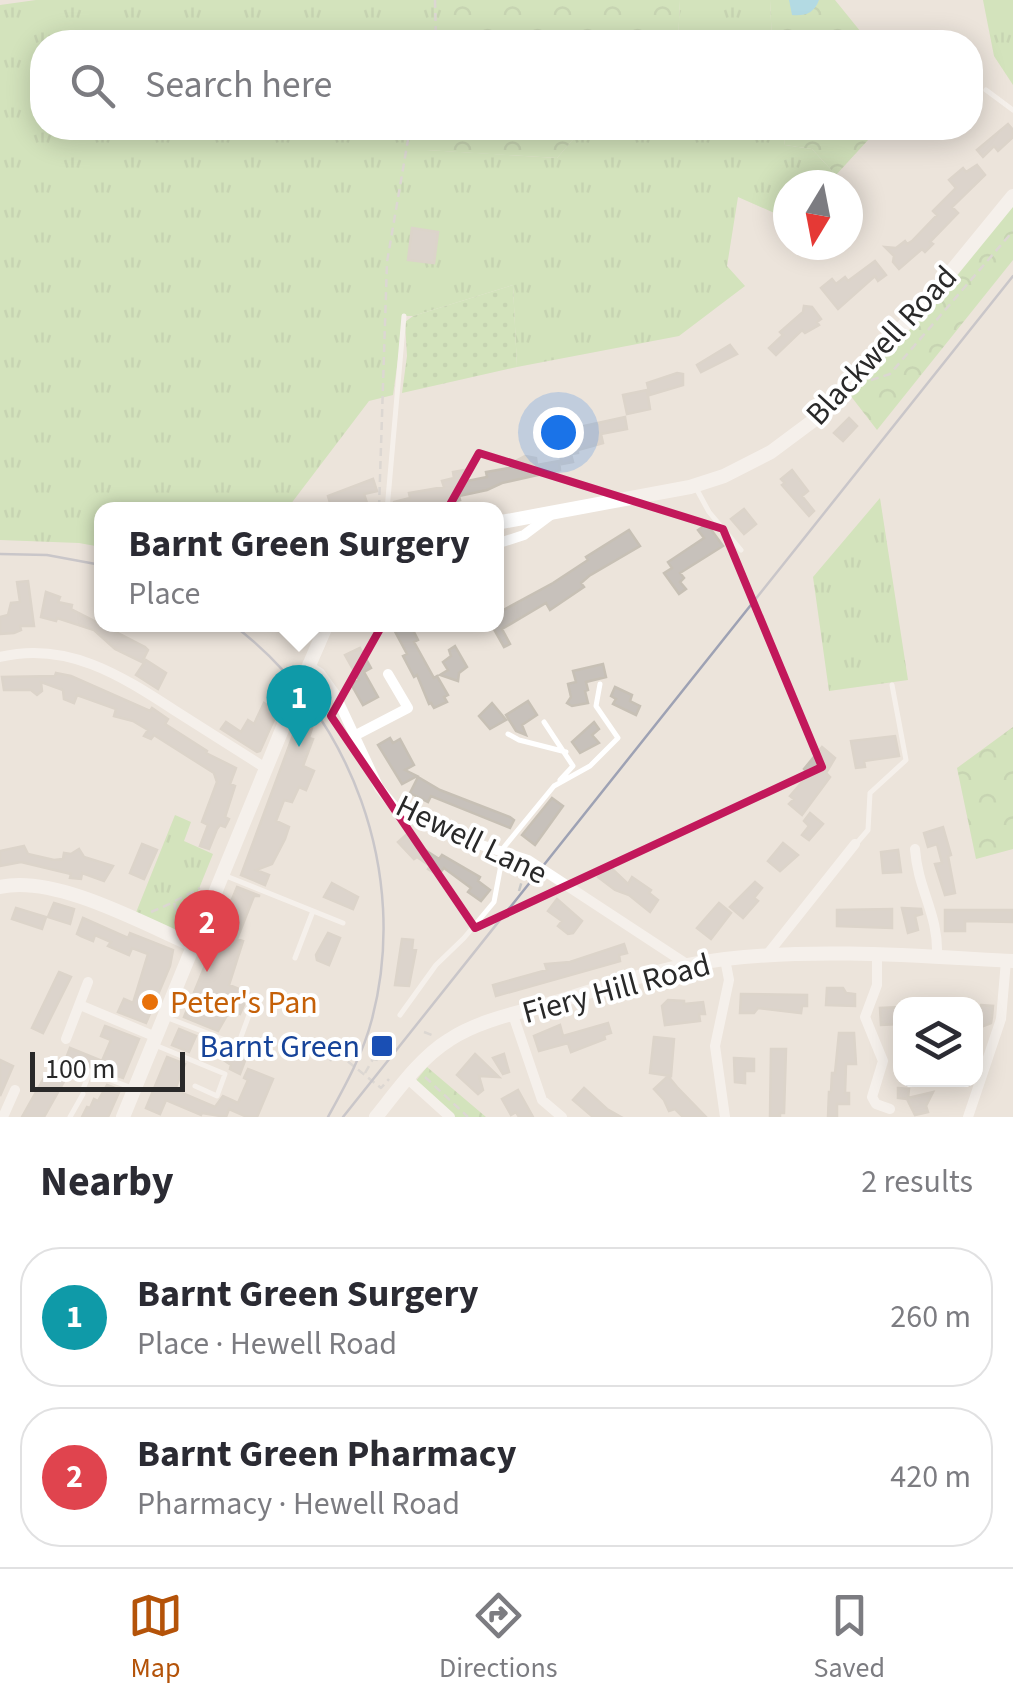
<!DOCTYPE html>
<meta charset="utf-8">
<style>
body{margin:0;font-family:"Source Sans 3",sans-serif;background:#f7f7f7;color:#2b2b33}
.controls{position:absolute;right:30px;bottom:30px;display:grid;overflow:hidden;border-radius:20px;box-shadow:0 5px 25px #0003}
.controls button{width:90px;height:90px;display:grid;place-items:center;padding:0;border:0;border-bottom:2px solid #e1e1e2;background:#fff;color:#2b2b33;font:50px sans-serif}
.compass{position:absolute;left:773px;top:170px;width:90px;height:90px;border-radius:50%;background:#fff;box-shadow:0 5px 25px #0003;rotate:190deg}
.scale{position:absolute;left:30px;bottom:25px;width:155px;box-sizing:border-box;padding-left:10px;border:5px solid #292929;border-top:0;font-size:28px;line-height:35px;white-space:nowrap;color:#292929;-webkit-text-stroke:8px #fff;paint-order:stroke}
.you{position:absolute;left:558px;top:432px;width:35px;height:35px;margin:-25px;border:8px solid #fff;border-radius:50%;background:#1a73e8;box-shadow:0 0 0 15px #1a73e833}
.badge{display:grid;place-items:center;width:65px;height:65px;border-radius:50%;background:#b45309;color:#fff;font-size:32px;font-weight:700}
.pin{position:absolute;translate:-50% -82px;filter:drop-shadow(0 2px 5px #0008)}
.pin::after{content:'';position:absolute;top:52px;width:35px;height:30px;background:inherit;clip-path:polygon(0 0,100% 0,50% 100%)}
.popup{position:absolute;left:94px;top:502px;width:410px;height:130px;box-sizing:border-box;display:grid;place-content:center;border-radius:20px;background:#fff;filter:drop-shadow(0 2px 8px #0005);font-size:32px;white-space:nowrap;color:#7c7c81}
.popup b{font-size:38px;color:#2b2b33}
.popup::after{content:'';position:absolute;left:50%;top:100%;margin-left:-20px;border:20px solid transparent;border-top-color:#fff}
.list{margin:0;padding:0;list-style:none}
h2{display:flex;justify-content:space-between;align-items:center;height:130px;margin:0;padding:0 40px;font-size:42px}
h2 small{font-size:32px;font-weight:400;color:#7c7c81}
.list li{display:grid;grid-template-columns:65px 1fr auto;gap:30px;align-items:center;box-sizing:border-box;height:140px;margin:0 20px 20px;padding:0 20px;border:2px solid #e1e1e2;border-radius:40px}
.list b{display:block;font-size:38px;white-space:nowrap}
.list p{margin:0;font-size:32px;white-space:nowrap;color:#7c7c81}
.list em{font-size:32px;font-style:normal;color:#7c7c81}
.icon{flex:none;width:55px;height:55px;fill:none;stroke:currentColor;stroke-width:2;stroke-linecap:round;stroke-linejoin:round}
.map{position:relative;flex:none;width:1013px;height:1117px;overflow:hidden}
.search{position:absolute;background:#fff;box-shadow:0 5px 25px #0003;left:30px;right:30px;top:30px;height:110px;display:flex;align-items:center;gap:25px;box-sizing:border-box;padding:0 35px;border-radius:40px;color:#7c7c81;font-size:38px}
.sheet{height:450px;background:#fff}
nav{display:flex;justify-content:space-around;align-items:center;box-sizing:border-box;height:140px;border-top:2px solid #e1e1e2;background:#fff;font-size:28px;color:#7c7c81}
nav a{display:grid;justify-items:center;gap:5px}
nav .on{color:#b45309}
.map>svg:first-child{display:block}
</style>
<div class="map">
<svg width="1013" height="1117" viewBox="0 0 1013 1117">
<defs>
<pattern id="grass-tufts" width="24" height="20" patternUnits="userSpaceOnUse" patternTransform="scale(2.5)"><rect width="24" height="20" fill="#b3e297"/><path d="M3 7l-1-3M5 7V3M7 7l1-3M15 17l-1-3M17 17v-4M19 17l1-3" fill="none" stroke="#9ac282"/></pattern>
<pattern id="forest-crowns" width="20" height="18" patternUnits="userSpaceOnUse" patternTransform="scale(2.5)"><rect width="20" height="18" fill="#b3e297"/><path d="M2 6a3 3 0 1 1 6 0M12 15a3 3 0 1 1 6 0" fill="none" stroke="#9ac282"/></pattern>
<pattern id="garden-dots" width="8" height="8" patternUnits="userSpaceOnUse" patternTransform="scale(2.5)"><rect width="8" height="8" fill="#b3e297"/><path d="M2 2h.1M6 6h.1" fill="none" stroke="#9ac282" stroke-width="1.8" stroke-linecap="round"/></pattern>
</defs>
<rect width="100%" height="100%" fill="#ece4db"/>
<path fill="url(#grass-tufts)" d="M36,0H447L449,23L445,42H42V128H430L427,150L557,158L583,128H782L785,145L812,149L836,175L828,185H788V219L738,197L727,266L745,286L679,336L517,367L513,285L413,316H404L393,395L369,401L287,509L101,510V547L79,543L0,540V5Z
M680,0H770L772,42H678Z
M983,0H1013V85L994,56Z
M880,498L908,680L829,691L813,577Z
M175,815L191,822L184,841L213,854L181,933L135,915Z"/>
<path fill="url(#forest-crowns)" d="M447,0H680L678,42H447Z
M770,0H835L869,42H772Z
M430,128H583L557,158L426,150Z
M782,128H879L836,175L812,149L785,145Z
M1013,205V260L877,430L850,395Z
M1013,727V849L976,859L957,768Z
M427,1067L486,1117H455L415,1082Z"/>
<path fill="url(#garden-dots)" d="M513,285L517,367L402,393L407,356L405,322L413,316Z"/>
<path fill="#6ecfee" d="M789,0H819C814,13 806,16 792,15Z"/>
<path fill="#c7c1bb" stroke="#c7c0b5" stroke-width="2.5" d="M1008,124L1013,130V137L998,151L994,146L983,157L977,150Z
M977,165L985,175L952,207L958,213L930,242L933,244L925,252L922,249L899,269L893,262L894,256L885,247L896,248L905,241L907,244L912,241L937,215L933,211L956,188L949,180L963,168L966,172Z
M412,228L438,232L434,263L408,260Z
M875,261L886,275L878,281L875,276L838,309L821,288L832,279L836,284L845,277L848,281Z
M804,306L812,307L821,319L817,322L819,325L805,333L802,330L776,355L769,348L783,335L780,332L803,312Z
M730,345L737,354L701,372L697,365Z
M677,373L683,374V385L650,395L647,383Z
M647,390L650,409L627,414L623,395Z
M625,417L627,429L601,434L603,443L578,450V453L571,454L573,462L562,464L558,445L578,441L575,428Z
M849,418L857,426L843,441L834,433Z
M525,456L536,458L537,465L559,461L560,470L502,483L487,490L459,496L460,500L429,508L393,510L394,502L410,498L409,493L444,487L442,481L454,478L453,472L465,470L467,481L487,477L486,472L515,467L514,462Z
M792,470L808,491L802,496L814,511L809,516L782,485L785,483L781,479Z
M373,479L377,491L364,494L367,503L356,507V510H332L328,496Z
M744,509L756,524L744,534L731,519Z
M707,524L723,546L680,573L684,578L680,582L686,589L679,594L664,573L672,568L668,562L704,538L698,530Z
M629,530L640,546L589,576L581,583L584,587L550,610L546,603L502,629L510,644L504,647L491,624H496V614L553,583L588,560L586,557Z
M28,581L34,626H20L21,630L14,633L0,634V617L8,615L11,603L20,602L17,582Z
M46,592L60,597L58,602L72,605L71,609L145,647L148,650L142,662L115,649L94,630L57,618L56,621L41,617Z
M391,624H410L418,640L414,642L434,678L437,676L448,695L444,697L447,702L434,708L431,703L429,704L417,675L414,677L403,656L407,654Z
M455,646L467,667L459,673L458,681L440,675L448,670L443,662L451,656L449,650Z
M360,648L371,668L364,672L378,697L363,705L351,684L359,680L345,655Z
M146,660L166,673L158,689L136,675Z
M603,664L606,677L586,682L588,690L585,691L588,703L572,706L567,703L571,697L568,684L576,682L573,671Z
M56,673L71,676L150,711L152,708L168,719L165,724L207,751L206,753L236,768L230,784L235,786L225,817L229,819L225,827L220,825L217,829L209,849L200,846L208,825L202,822L217,782L214,773L154,735L151,739L144,736L148,730L133,721L114,716L116,709L77,695L74,703L64,699L63,690L41,682L42,691L37,695L31,690H4L2,677L55,676Z
M615,687L632,695L630,701L640,706L636,715L613,704L616,699L611,696Z
M528,701L537,715L522,725L526,735L516,731L506,715Z
M264,703L277,713L260,751L257,752L221,729L226,722L241,732L248,720L254,724Z
M492,703L506,720L490,729L479,716Z
M298,722L312,728L309,738L313,739L303,766L314,771L306,790L299,787L292,802L284,800L276,821L289,827L285,839L272,864L256,870L269,875L265,885L241,875Z
M594,722L599,729L592,735L599,743L580,753L572,742Z
M895,736L899,756L864,761L865,767L856,768L851,741Z
M390,738L393,743L400,739L414,765L405,770L417,776L402,784L378,745Z
M822,747L835,758L826,773L830,777L802,815L789,804L794,799L790,796L809,774L804,769Z
M418,777L440,790L510,817L514,820L510,828L431,796L428,802L410,793Z
M552,798L563,806L535,845L522,835Z
M810,813L823,824L809,840L802,835L809,826L804,821Z
M943,827L951,855L948,856L955,893L945,895L935,864L942,863L937,844L928,847L924,833Z
M407,834L413,842L439,859L442,855L480,877L478,881L490,890L481,901L468,892L471,888L444,868L438,875L428,869L430,866L417,857L414,859L398,842Z
M783,843L798,855L780,871L768,861Z
M142,844L157,850L144,879L130,873Z
M24,846L28,854L54,860L63,859L64,853L71,854L79,849L84,857L113,866L104,881L82,873L81,879L70,878L71,874L21,862L0,866V851Z
M898,850L901,872L883,873L881,852Z
M608,865L628,884L632,877L651,890L649,893L658,900L650,912L629,895L615,890L598,877Z
M755,882L762,888L754,898L758,901L743,918L730,907Z
M332,883L358,897L353,909L324,897Z
M237,887L260,896H254L237,939L243,941L229,985L249,993L240,1014L230,1010L218,1031L184,1017Z
M557,899L582,921L573,933L568,934L558,926L562,921L548,911Z
M54,903L74,909L70,924L48,917Z
M719,903L731,913L711,939L697,928Z
M16,908L46,917L42,929L12,919Z
M902,908L921,909L922,914L915,916L918,930L908,933Z
M892,909V928L837,926V910Z
M945,910H1013V922L965,921V931H945Z
M83,918L128,938L130,933L173,950L170,966L146,1023L118,1012L124,999L133,1003L148,954L132,948L129,955L108,946L111,942L95,935L93,941L81,936L77,934Z
M328,933L340,938L329,965L317,960L316,955Z
M402,939L413,940L412,949L416,950L409,986L395,985Z
M624,944L627,953L619,955L620,961L496,996L493,985L547,970L545,964L570,962Z
M59,972L71,977L43,1033L32,1028Z
M827,988H843L846,993L855,994V1006L826,1005Z
M741,994L807,995V1006H802L801,1013L758,1008L754,1013H740Z
M668,1000L684,1001V1004L703,1002L705,1014H699L700,1021L665,1025L662,1006Z
M981,1005L993,1006L992,1017L991,1023L976,1029V1009L979,1010Z
M900,1007V1024L881,1025L880,1008Z
M608,1023L611,1033L604,1035L605,1039L571,1052L568,1043L539,1051L534,1036L560,1025L563,1036Z
M105,1026L139,1039L123,1078L75,1062L44,1117H22L45,1076L51,1080L60,1059L65,1061L70,1048L102,1061L111,1040L101,1036Z
M179,1029L196,1036L189,1052L172,1045Z
M839,1033H854L856,1064H846L845,1093H849V1104H837V1117H828L829,1092H831L832,1073H835Z
M654,1037L674,1039L671,1076L650,1073Z
M771,1049H786L784,1113H780V1116H770Z
M225,1050L246,1058L240,1074L230,1069L231,1065L222,1059Z
M475,1054L499,1077L479,1076L483,1090L478,1094L457,1075Z
M504,1054L509,1072L503,1074L493,1058Z
M167,1057L185,1064L175,1090L215,1107L223,1096L238,1103L248,1080L244,1078L248,1069L273,1079L257,1117H247L229,1109L226,1117L202,1113L201,1115L166,1100L160,1114L146,1108Z
M734,1058L754,1059V1071H745V1083L735,1082Z
M0,1060L13,1066L0,1096Z
M668,1076L677,1087L706,1117H683L675,1109L669,1111L664,1100L654,1089Z
M107,1085L120,1090L108,1117H82L87,1107L90,1108L94,1099L98,1101Z
M584,1088L607,1109L621,1117H593L573,1100Z
M898,1088L909,1089L908,1098L933,1092L926,1106L928,1112L915,1115L907,1099L898,1098Z
M518,1090L533,1117H519L516,1112L511,1115L502,1099Z"/>
<g fill="none" stroke-linecap="round" stroke-linejoin="round">
<path stroke="#c7c7c7" stroke-width="2.5" stroke-dasharray="8 5" stroke-linecap="butt" d="M435,0L436,42
M871,380L890,374L1013,231
M379,508L387,262L410,128
M519,891L525,870
M175,901L200,888
M151,912L174,902L179,923
M424,1032L432,1035
M373,1057V1046
M330,1061L336,1052L381,1088L389,1079
M365,1073L373,1059L382,1061
M425,1077L468,1117"/>
<path stroke="#fff" stroke-width="5" d="M986,90L1013,110
M696,488L709,512L741,550
M387,510L404,316
M544,722L573,766L560,780
M508,734L519,740L566,752
M856,844L868,830L870,793L906,760L892,685
M500,852L554,786L590,766L618,738L596,706L600,684
M226,876L343,923
M295,958L313,911
M400,1015L436,965L464,938L494,902L503,854
M168,1018L238,1045L256,996
M155,1045L225,1074L217,1096L195,1086
M83,1089L90,1072L132,1088
M70,1117L83,1094"/>
<path stroke="#fff" stroke-width="10" d="M496,544L524,535L556,511
M0,657C67,641 120,675 174,710C205,730 236,749 267,769
M309,666L320,673L335,694L379,788L394,806L475,843L528,860L688,965
M356,735L408,708L388,674
M915,849C918,891 939,914 937,957
M877,955V985L865,1017L883,1061L872,1097L876,1104L890,1109
M766,956L855,844
M80,1005L156,1037
M513,1015L542,1100L562,1117
M66,1039L88,982
M408,1079L450,1117
M3,1117L15,1090
M725,1117L715,1046L729,980L725,959
M968,1117L1001,1019L1006,961"/>
<path stroke="#fff" stroke-width="14" d="M496,523L690,487L724,476L771,452L822,414L932,295L1013,196
M304,677L327,624
M0,887C55,874 144,924 195,946
M123,1117L297,693
M376,1117C397,1091 420,1058 449,1040C479,1020 521,1012 556,1002C611,985 667,966 725,959C820,948 917,956 1013,961"/>
<path stroke="#9ea2b4" stroke-width="2.5" d="M0,554L47,555L101,565
M232,624C352,714 410,874 372,1019C363,1054 345,1086 328,1117
M343,1117L1013,276"/>
</g>
<path d="M0 0H1013V1117H0ZM479,453L723,529L822,767L475,928L331,716Z" fill="#ece4db" fill-opacity=".55" fill-rule="evenodd"/>
<path fill="none" stroke="#c2185b" stroke-width="8" stroke-linejoin="round" d="M479,453L723,529L822,767L475,928L331,716Z"/>
<circle fill="#e8710a" stroke="#fff" stroke-width="4" cx="150" cy="1002" r="10"/>
<rect fill="#1a4fb4" stroke="#fff" stroke-width="4" x="370" y="1034" width="24" height="24" rx="5"/>
<g text-anchor="middle" stroke-width="8" stroke-linejoin="round" paint-order="stroke">
<g font-size="32" fill="#292929" stroke="#fff">
<text transform="translate(881 345) rotate(-47)" y="11">Blackwell Road</text>
<text transform="translate(472 839) rotate(26)" y="11">Hewell Lane</text>
<text transform="translate(616 988) rotate(-15)" y="11">Fiery Hill Road</text>
</g>
<g font-size="32" fill="#c56008" stroke="#fff" text-anchor="start">
<text x="170" y="1013">Peter's Pan</text>
</g>
<g font-size="32" fill="#164399" stroke="#fff" text-anchor="end">
<text x="360" y="1057">Barnt Green</text>
</g>
</g>
</svg>
<div class="controls">
<button><svg class="icon" aria-label="layers" viewBox="0 0 24 24"><path d="M12 4l9 5-9 5-9-5zM3 14l9 5 9-5"/></svg></button>
</div>
<svg class="compass" viewBox="-18 -18 36 36"><path d="M0-13l5 13h-10z" fill="#e53935"/><path d="M0 13l5-13h-10z" fill="#7c7c81"/></svg>
<div class="scale">100 m</div>
<div class="you"></div>
<div class="pin badge" style="left:299px;top:747px;background:#0f9aa8">1</div>
<div class="popup"><b>Barnt Green Surgery</b>Place</div>
<div class="pin badge" style="left:207px;top:972px;background:#e0444e">2</div>
<div class="search"><svg class="icon" aria-label="search" viewBox="0 0 24 24"><circle cx="10" cy="10" r="6"/><path d="M15 15l6 6"/></svg>Search here</div>
</div>
<section class="sheet">
<h2>Nearby<small>2 results</small></h2>
<ul class="list">
<li><span class="badge" style="background:#0f9aa8">1</span><div><b>Barnt Green Surgery</b><p>Place · Hewell Road</p></div><em>260 m</em></li>
<li><span class="badge" style="background:#e0444e">2</span><div><b>Barnt Green Pharmacy</b><p>Pharmacy · Hewell Road</p></div><em>420 m</em></li>
</ul>
</section>
<nav>
<a class="on"><svg class="icon" aria-label="map" viewBox="0 0 24 24"><path d="M3 6l6-2 6 2 6-2v14l-6 2-6-2-6 2zM9 4v14M15 6v14"/></svg>Map</a>
<a><svg class="icon" aria-label="directions" viewBox="0 0 24 24"><path d="M12 3l9 9-9 9-9-9zM9 14v-3h6M13 9l2 2-2 2"/></svg>Directions</a>
<a><svg class="icon" aria-label="saved" viewBox="0 0 24 24"><path d="M7 4h10v16l-5-4-5 4z"/></svg>Saved</a>
</nav>
